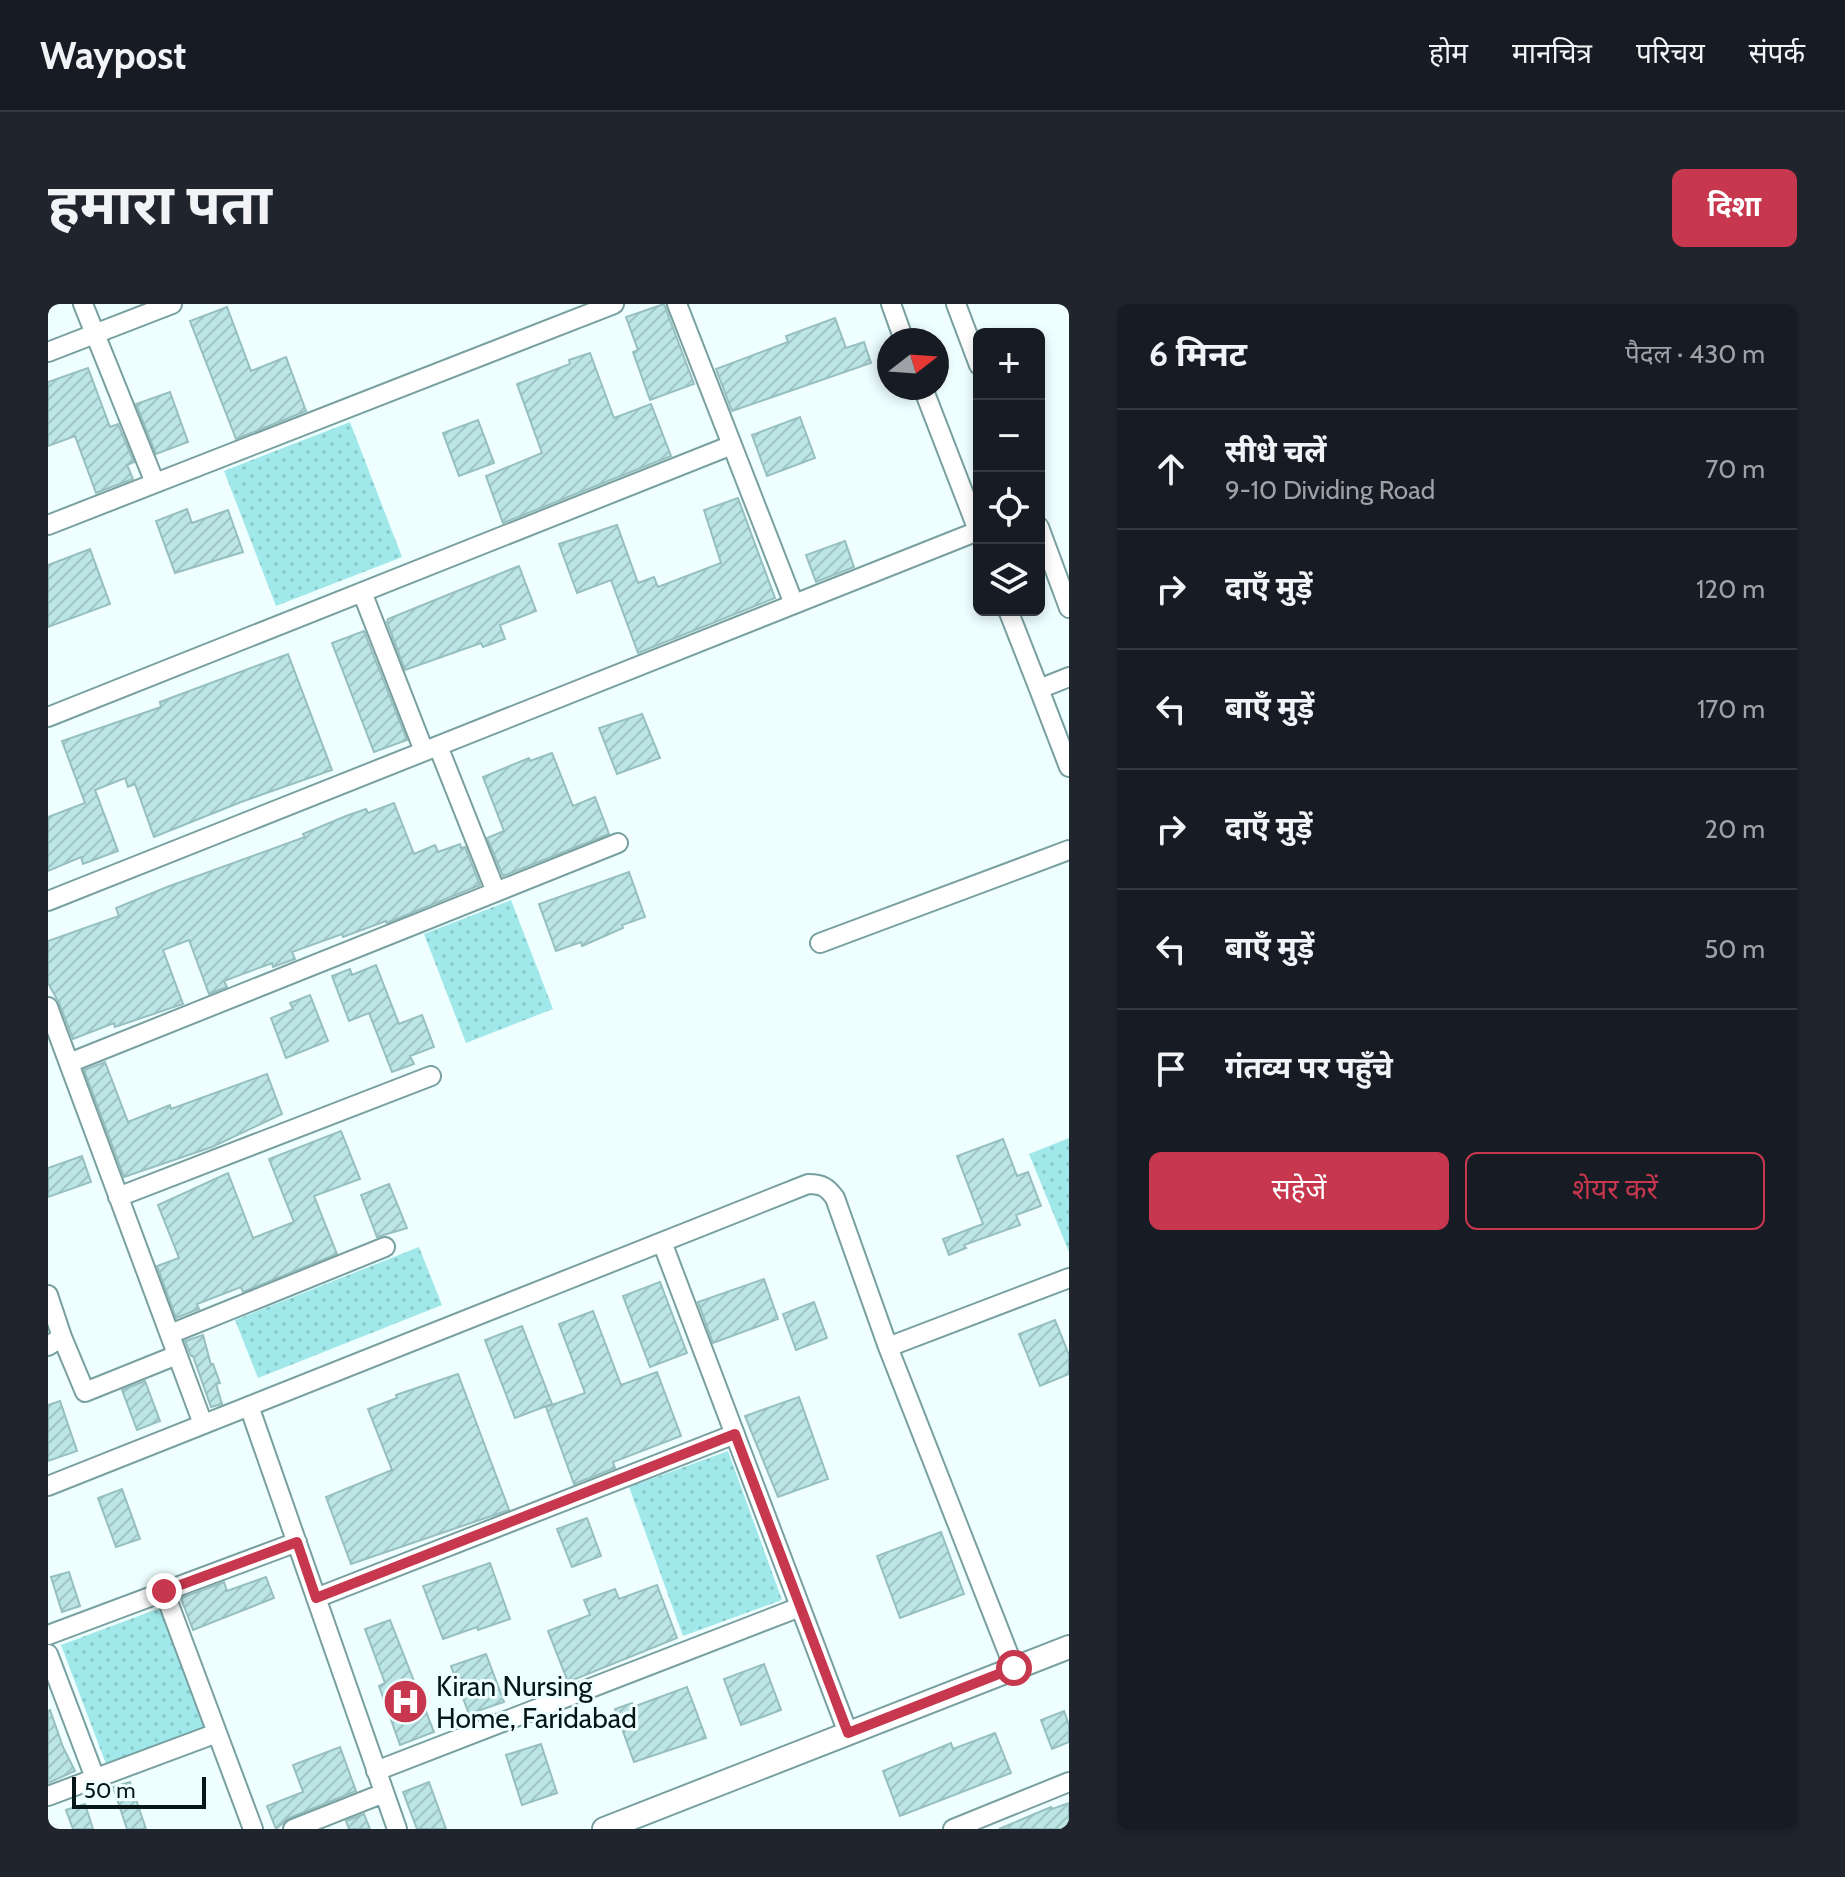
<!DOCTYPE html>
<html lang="hi">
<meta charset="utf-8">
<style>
body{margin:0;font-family:Cabin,"Noto Sans Devanagari",sans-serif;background:#20242c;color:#f1f3f6}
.controls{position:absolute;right:24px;top:24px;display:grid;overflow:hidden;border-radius:12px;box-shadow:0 4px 12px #0003}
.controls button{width:72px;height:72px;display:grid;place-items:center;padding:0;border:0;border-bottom:2px solid #363941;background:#171b24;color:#f1f3f6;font:40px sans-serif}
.compass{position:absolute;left:829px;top:24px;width:72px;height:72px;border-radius:50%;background:#171b24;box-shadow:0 4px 12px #0003;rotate:73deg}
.scale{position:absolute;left:24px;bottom:20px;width:134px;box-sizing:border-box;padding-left:8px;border:4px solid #071717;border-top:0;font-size:22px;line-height:28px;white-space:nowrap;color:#071717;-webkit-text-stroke:6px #efffff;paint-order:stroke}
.stop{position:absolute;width:24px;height:24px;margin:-18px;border:6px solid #c7374e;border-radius:50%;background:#fff}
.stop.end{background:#c7374e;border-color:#fff;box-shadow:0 2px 8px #0008}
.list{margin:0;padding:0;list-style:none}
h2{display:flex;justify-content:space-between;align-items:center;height:104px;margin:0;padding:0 32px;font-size:34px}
h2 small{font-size:26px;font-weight:400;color:#9ea1a6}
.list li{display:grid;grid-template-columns:52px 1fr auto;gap:24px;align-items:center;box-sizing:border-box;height:120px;padding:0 32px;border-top:2px solid #363941}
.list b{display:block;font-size:30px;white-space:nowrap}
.list p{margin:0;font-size:26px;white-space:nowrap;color:#9ea1a6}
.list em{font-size:26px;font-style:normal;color:#9ea1a6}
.actions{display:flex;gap:16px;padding:24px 32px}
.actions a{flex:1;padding:18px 0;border:2px solid #c7374e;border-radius:12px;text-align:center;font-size:28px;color:#c7374e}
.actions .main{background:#c7374e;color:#fff}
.icon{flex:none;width:44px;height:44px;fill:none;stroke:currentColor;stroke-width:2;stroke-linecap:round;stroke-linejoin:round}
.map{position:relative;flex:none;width:1021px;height:1525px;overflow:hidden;border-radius:12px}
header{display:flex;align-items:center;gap:48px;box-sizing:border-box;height:112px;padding:0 40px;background:#171b24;border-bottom:2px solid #363941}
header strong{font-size:38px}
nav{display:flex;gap:44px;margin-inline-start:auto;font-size:28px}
.intro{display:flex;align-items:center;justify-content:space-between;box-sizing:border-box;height:192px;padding:0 48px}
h1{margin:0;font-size:56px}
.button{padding:20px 36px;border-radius:12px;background:#c7374e;color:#fff;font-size:28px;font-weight:700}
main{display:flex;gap:48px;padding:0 48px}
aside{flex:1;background:#171b24;border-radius:12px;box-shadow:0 4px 12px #0003}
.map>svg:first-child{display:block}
</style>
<header>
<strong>Waypost</strong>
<nav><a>होम</a><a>मानचित्र</a><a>परिचय</a><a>संपर्क</a></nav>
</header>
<div class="intro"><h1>हमारा पता</h1><a class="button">दिशा</a></div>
<main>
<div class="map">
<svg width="1021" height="1525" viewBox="0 0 1021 1525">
<defs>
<pattern id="grass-dots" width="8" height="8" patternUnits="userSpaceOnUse" patternTransform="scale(2)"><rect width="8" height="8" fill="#a0e8e9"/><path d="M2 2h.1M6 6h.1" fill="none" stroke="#88c6c7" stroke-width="1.8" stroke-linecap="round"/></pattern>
<pattern id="building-hatch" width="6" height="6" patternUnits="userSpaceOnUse" patternTransform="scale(2)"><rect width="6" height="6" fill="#bce5e6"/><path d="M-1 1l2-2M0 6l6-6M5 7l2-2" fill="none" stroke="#a0c4c5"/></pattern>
</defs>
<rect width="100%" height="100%" fill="#efffff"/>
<path fill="url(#grass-dots)" d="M302,118L354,253L228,302L176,167Z
M463,596L505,705L418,739L376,630Z
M1021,834V948L981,850Z
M371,943L394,1001L210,1074L187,1016Z
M680,1147L734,1296L635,1332L581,1183Z
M112,1304L157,1423L58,1460L13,1341Z"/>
<path fill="url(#building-hatch)" stroke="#97bfbf" stroke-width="2" d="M616,0L646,80L602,96L585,48L590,46L578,13Z
M179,3L203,67L238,53L258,107L188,135L142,17Z
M787,14L798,44L816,38L823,59L684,107L668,65L740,38L738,32Z
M542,49L566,114L603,100L623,152L455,219L438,172L494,149L469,80L522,60L521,56Z
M40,64L62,123L70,120L86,158L79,161L85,175L48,189L27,132L0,142V78Z
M122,88L140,138L108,150L88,100Z
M752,113L767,154L719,172L704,131Z
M430,116L446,159L411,172L395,129Z
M690,194L727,294L590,349L563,276L529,289L511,240L569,221L590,279L606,273L610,283L673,259L656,206Z
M139,205L144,219L180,206L195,248L127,269L108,217Z
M797,237L806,263L768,278L758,251Z
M42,245L62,300L0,323V261Z
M471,262L488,307L452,321L457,335L435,343L433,339L357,366L339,318L340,315Z
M316,327L359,436L326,448L284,339Z
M240,350L284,466L193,498L106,533L87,480L80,483L77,474L47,486L70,547L35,560L33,553L0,567V513L37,499L14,437L113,403L112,398Z
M594,410L612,454L569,470L551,424Z
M504,449L525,502L547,493L561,530L455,572L439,534L456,527L435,473L481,454L482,457Z
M346,499L366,550L387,541L390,548L412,540L413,544L417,543L432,581L339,619L338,617L295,633L294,630L244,648L247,655L225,663L224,659L176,677L179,683L161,690L141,636L115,646L135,700L67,723L66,719L25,735L11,699L0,679V637L71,612L68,604L119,583L257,533L255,530L298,512L318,505L320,509Z
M581,568L597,613L574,621L575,624L534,642L533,638L508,647L491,600Z
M328,661L351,720L374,711L386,743L362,752L366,760L344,768L321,709L301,717L284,672L302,665L304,671Z
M262,691L280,737L238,754L223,714L245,705L242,699Z
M57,758L80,818L122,801L123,805L219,770L234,810L164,843L76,873L36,766Z
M293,827L312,875L266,892L289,950L195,988L193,983L149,1000L151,1005L128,1014L109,962L131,954L110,901L180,869L205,934L246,918L221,855Z
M955,835L969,872L980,868L993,902L968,911L972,921L916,941L918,944L901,951L895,935L935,920L909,852Z
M34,852L43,878L0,893V864Z
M341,880L359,924L329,933L313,891Z
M716,975L730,1015L665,1039L650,998Z
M612,978L639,1049L602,1063L575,992Z
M766,998L779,1034L748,1046L735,1010Z
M545,1007L573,1081L609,1068L633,1132L565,1158L567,1164L526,1180L498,1103L537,1089L511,1020Z
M1007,1016L1021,1051V1070L992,1082L971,1030Z
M474,1022L504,1100L467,1114L437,1036Z
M155,1031L163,1061L165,1060L172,1079L168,1080L174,1100L163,1103L145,1052H143L137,1037Z
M410,1070L461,1206L303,1260L278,1193L344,1166L320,1105L349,1094L348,1091Z
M97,1077L112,1117L89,1126L74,1086Z
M751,1093L780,1175L730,1193L697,1112Z
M12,1097L29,1147L0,1157V1101Z
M74,1185L92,1235L68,1243L50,1194Z
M539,1214L553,1252L524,1263L509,1225Z
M893,1228L916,1290L852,1314L829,1252Z
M442,1259L462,1315L430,1326L429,1323L395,1335L375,1282Z
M21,1268L32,1302L14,1308L3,1273Z
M218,1273L226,1294L145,1326L133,1294L176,1278L179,1287Z
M609,1281L629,1334L520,1378L500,1327L542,1311L536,1296L567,1285L571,1295Z
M342,1316L386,1428L352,1441L331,1382L337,1379L317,1325Z
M438,1350L456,1398L421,1410L403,1362Z
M716,1360L733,1406L693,1421L676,1375Z
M639,1383L658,1434L586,1458L567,1405L584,1399L585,1403Z
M2,1406L15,1443L27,1467L0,1479V1407Z
M1016,1407L1021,1421V1438L1004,1445L993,1416Z
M947,1429L963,1469L852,1512L835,1467L903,1439L905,1445Z
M493,1440L509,1489L474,1501L458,1451Z
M292,1443L308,1487L241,1514L228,1525L219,1502L255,1488L245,1461Z
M82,1478L98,1525H79L65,1483Z
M381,1478L398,1525H369L355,1488Z
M1021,1499V1525H951L1003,1503L1004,1505Z
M37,1500L45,1525H25L18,1506Z
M316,1510L322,1525H301L298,1517Z"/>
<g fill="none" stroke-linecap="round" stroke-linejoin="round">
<defs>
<path id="minor" d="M35,0L107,179
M629,0L746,300
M843,0L856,36
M908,0L931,61
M0,48L124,0
M875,84L931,229
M0,221L566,0
M991,223L1021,304
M314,288L376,447
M960,306L991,385L1021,373
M991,385L1021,463
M0,413L684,141
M390,442L448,588
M0,597L930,227
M772,639L1021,546
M0,703L155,1120
M21,759L570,539
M70,893L383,772
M614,938L800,1429
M0,991L14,1033L0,1042
M122,1030L337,943
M14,1033L37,1088L129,1051
M840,1043L1021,974
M201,1102L349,1525
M0,1182L760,880C774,880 779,883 787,894L840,1043L966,1364
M116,1287L205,1525
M268,1294L687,1130
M0,1331L249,1238
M0,1350L47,1474
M328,1467L752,1303
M0,1492L169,1429
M245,1525L336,1489
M905,1525L1021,1478"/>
<path id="tertiary" d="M556,1525L1021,1343"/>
</defs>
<use href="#minor" stroke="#79a0a1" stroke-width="22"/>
<use href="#tertiary" stroke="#79a0a1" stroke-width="26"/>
<use href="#minor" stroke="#fff" stroke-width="18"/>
<use href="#tertiary" stroke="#fff" stroke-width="22"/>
</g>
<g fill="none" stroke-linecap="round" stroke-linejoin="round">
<path stroke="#c7374e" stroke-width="10" d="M116,1287L249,1238L268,1294L687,1130L800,1429L966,1364"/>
</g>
<defs>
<symbol id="hospital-disc" viewBox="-11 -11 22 22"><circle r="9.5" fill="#c7374e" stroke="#efffff"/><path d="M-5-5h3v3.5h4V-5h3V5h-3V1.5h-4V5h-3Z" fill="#fff"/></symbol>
</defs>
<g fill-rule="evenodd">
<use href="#hospital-disc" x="332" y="1372" width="51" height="51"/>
</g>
<g text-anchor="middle" stroke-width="6" stroke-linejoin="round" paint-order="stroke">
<g font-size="28" fill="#071717" stroke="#efffff" text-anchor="start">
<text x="388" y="1392">Kiran Nursing<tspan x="388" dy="32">Home, Faridabad</tspan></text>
</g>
</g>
</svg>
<div class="controls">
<button>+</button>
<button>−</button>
<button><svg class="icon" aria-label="locate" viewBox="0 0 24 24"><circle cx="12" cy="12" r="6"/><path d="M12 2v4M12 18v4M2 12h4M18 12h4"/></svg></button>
<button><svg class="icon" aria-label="layers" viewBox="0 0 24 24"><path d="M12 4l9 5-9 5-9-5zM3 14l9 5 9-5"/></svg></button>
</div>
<svg class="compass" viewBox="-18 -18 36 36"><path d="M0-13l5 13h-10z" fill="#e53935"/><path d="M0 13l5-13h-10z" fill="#9ea1a6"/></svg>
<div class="scale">50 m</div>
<div class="stop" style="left:966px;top:1364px"></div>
<div class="stop end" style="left:116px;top:1287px"></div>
</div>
<aside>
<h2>6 मिनट<small>पैदल · 430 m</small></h2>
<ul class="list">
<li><svg class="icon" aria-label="ahead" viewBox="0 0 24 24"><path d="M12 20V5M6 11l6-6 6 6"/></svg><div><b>सीधे चलें</b><p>9-10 Dividing Road</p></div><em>70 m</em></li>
<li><svg class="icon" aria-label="right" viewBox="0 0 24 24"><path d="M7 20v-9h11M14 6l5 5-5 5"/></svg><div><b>दाएँ मुड़ें</b></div><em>120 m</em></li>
<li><svg class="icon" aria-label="left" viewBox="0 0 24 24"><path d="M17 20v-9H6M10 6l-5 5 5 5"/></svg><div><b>बाएँ मुड़ें</b></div><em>170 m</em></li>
<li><svg class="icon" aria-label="right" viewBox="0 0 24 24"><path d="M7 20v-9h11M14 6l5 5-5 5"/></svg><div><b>दाएँ मुड़ें</b></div><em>20 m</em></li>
<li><svg class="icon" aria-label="left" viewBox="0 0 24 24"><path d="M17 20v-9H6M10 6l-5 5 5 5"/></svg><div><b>बाएँ मुड़ें</b></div><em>50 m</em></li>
<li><svg class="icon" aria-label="arrive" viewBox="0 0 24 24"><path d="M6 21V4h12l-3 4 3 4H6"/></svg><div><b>गंतव्य पर पहुँचे</b></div></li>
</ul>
<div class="actions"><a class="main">सहेजें</a><a>शेयर करें</a></div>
</aside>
</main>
